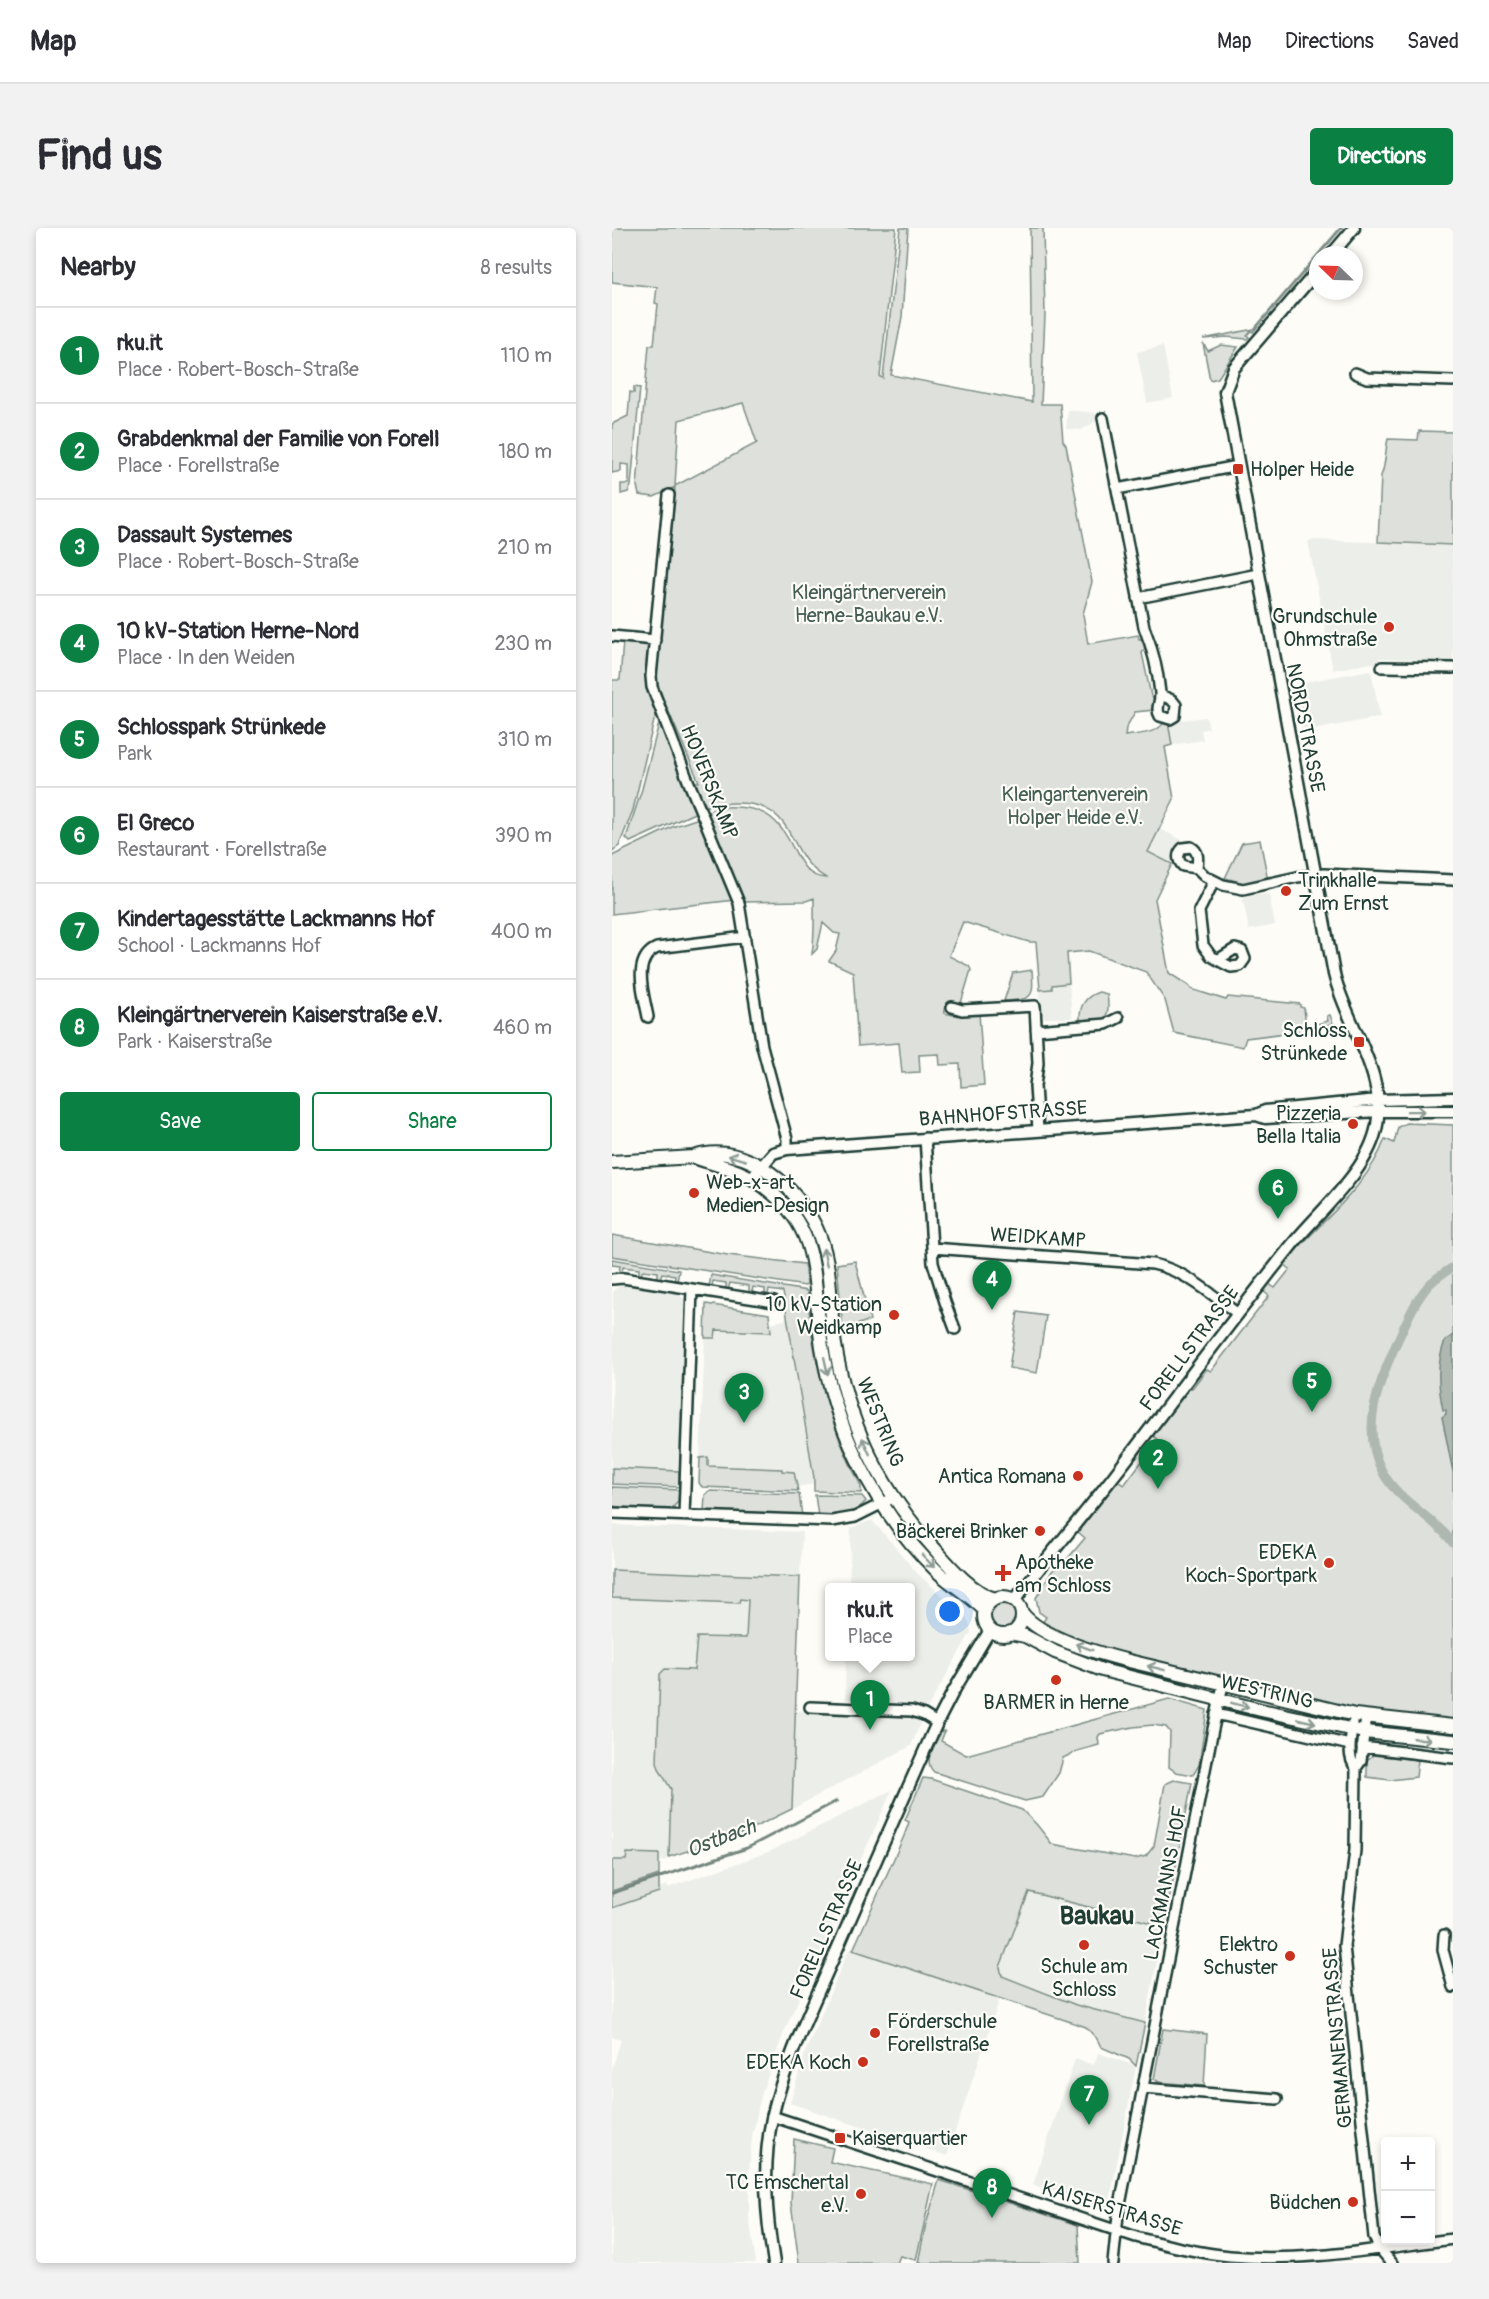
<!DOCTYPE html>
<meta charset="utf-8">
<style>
body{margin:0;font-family:Pangolin,sans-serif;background:#f2f2f3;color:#2b2b33}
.controls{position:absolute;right:18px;bottom:18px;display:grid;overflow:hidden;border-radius:6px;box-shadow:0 3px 9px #0003}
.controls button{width:54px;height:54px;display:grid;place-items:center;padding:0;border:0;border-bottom:2px solid #e1e1e2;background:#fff;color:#2b2b33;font:30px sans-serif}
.compass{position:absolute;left:697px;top:18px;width:54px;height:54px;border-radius:50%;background:#fff;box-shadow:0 3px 9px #0003;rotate:293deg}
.you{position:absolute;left:338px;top:1384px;width:21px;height:21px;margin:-15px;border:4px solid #fff;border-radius:50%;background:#1a73e8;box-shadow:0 0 0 9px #1a73e833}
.badge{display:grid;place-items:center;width:39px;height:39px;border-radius:50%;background:#0b8043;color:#fff;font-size:20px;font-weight:700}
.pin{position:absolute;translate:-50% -50px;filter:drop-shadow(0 2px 3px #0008)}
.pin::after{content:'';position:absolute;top:32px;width:21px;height:18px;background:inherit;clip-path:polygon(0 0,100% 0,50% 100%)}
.popup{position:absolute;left:213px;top:1355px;width:90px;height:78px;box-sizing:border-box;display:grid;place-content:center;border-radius:6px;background:#fff;filter:drop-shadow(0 2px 4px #0005);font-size:20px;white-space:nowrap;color:#7c7c81}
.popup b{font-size:22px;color:#2b2b33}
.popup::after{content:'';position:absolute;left:50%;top:100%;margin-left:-12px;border:12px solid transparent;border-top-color:#fff}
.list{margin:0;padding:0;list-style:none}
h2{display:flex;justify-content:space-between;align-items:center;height:78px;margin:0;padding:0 24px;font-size:26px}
h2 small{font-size:20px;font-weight:400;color:#7c7c81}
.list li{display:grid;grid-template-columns:39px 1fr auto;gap:18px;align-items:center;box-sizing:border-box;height:96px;padding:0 24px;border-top:2px solid #e1e1e2}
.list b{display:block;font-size:22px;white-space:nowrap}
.list p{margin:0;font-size:20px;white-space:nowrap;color:#7c7c81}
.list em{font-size:20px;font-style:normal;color:#7c7c81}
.actions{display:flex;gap:12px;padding:18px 24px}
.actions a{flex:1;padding:14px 0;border:2px solid #0b8043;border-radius:6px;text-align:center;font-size:21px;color:#0b8043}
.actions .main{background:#0b8043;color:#fff}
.map{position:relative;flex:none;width:841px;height:2035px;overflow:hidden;border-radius:6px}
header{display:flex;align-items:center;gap:36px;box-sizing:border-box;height:84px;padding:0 30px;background:#fff;border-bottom:2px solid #e1e1e2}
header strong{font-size:28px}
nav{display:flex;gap:33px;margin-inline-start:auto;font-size:21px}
.intro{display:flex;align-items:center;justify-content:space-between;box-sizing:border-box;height:144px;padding:0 36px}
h1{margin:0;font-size:42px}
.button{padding:15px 27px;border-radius:6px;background:#0b8043;color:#fff;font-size:21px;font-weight:700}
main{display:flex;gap:36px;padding:0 36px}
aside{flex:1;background:#fff;border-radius:6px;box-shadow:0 3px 9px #0003}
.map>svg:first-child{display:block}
</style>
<header>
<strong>Map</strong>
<nav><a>Map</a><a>Directions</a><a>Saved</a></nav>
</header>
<div class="intro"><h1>Find us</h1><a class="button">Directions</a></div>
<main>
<aside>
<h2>Nearby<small>8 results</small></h2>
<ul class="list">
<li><span class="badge">1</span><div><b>rku.it</b><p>Place · Robert-Bosch-Straße</p></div><em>110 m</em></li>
<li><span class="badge">2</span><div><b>Grabdenkmal der Familie von Forell</b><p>Place · Forellstraße</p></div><em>180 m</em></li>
<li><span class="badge">3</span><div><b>Dassault Systemes</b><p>Place · Robert-Bosch-Straße</p></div><em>210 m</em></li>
<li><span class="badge">4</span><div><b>10 kV-Station Herne-Nord</b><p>Place · In den Weiden</p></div><em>230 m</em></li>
<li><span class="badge">5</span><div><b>Schlosspark Strünkede</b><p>Park</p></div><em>310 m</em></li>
<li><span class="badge">6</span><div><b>El Greco</b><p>Restaurant · Forellstraße</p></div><em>390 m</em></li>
<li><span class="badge">7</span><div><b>Kindertagesstätte Lackmanns Hof</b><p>School · Lackmanns Hof</p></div><em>400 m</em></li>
<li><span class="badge">8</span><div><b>Kleingärtnerverein Kaiserstraße e.V.</b><p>Park · Kaiserstraße</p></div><em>460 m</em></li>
</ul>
<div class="actions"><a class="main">Save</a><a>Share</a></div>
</aside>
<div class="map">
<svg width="841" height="2035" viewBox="0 0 841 2035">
<rect width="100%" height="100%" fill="#fdfcf7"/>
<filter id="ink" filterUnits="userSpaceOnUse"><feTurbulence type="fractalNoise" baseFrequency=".0167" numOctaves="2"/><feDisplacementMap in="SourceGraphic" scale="12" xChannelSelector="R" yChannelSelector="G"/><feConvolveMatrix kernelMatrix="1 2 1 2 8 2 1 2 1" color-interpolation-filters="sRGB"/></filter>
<g filter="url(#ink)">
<path fill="#eceee9" d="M551,118L561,170L535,175L525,124Z
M456,182L483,185L485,192L470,202L454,201Z
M702,312L841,317V433L768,430V433L771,435H759L721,442L696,313Z
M759,442L768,489L691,504L682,456Z
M594,489L597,500L589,502L591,512L560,517L556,494Z
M548,601L574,614L565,620L560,636L536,625Z
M646,665L649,667L657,666L663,697L637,702L631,671Z
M457,755L460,790H433L429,785L428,762L439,761V757Z
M10,1057L64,1065L73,1071L67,1243L0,1240L1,1065L4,1060Z
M173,1090H175L202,1250V1256L185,1259L182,1244L170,1243L169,1241L96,1238V1229L88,1230L93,1110H103V1102L159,1103L157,1095L173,1092Z
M260,1292L306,1346L353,1388L358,1397L359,1404L316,1479L233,1471L234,1429L298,1428V1360L237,1359L239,1300Z
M0,1297L190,1304L188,1349L0,1342Z
M0,1370L126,1375L127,1371H136L134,1410L85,1409L83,1442L53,1441L45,1535L48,1543L59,1561L57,1631L48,1634V1627L45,1625H15V1632H0Z
M183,1483L293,1487L310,1492L299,1518L180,1581Z
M280,1562L172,1804L150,1864L140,1908L137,1945V1989L144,2035H0V1841L9,1812L0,1809V1680L46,1664L47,1660L55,1657L56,1660L159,1623Z
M417,1664L552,1698L533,1795L464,1777L390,1748L388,1743V1736Z
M237,1721L388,1770L335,1928L178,1875L194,1822Z
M486,1825L524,1838L496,1981L421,1957L463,1831L482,1837Z"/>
<path fill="#dde0db" stroke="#7e8e88" stroke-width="1.5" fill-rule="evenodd" d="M0,0H284L268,149L271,150L288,0H296L290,89L279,147L420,174L418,0H431L433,87L429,176H448L451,213L454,217L480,354L471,386L476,416L526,407L527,411H533L535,418L530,425L539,468L541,470L545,468L542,482L523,484L514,500L513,508C525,506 546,506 552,494H556L560,517L553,519L562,571L536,624L560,636L543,671L557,745L577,758L579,761L614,772L616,769L688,776V779L692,780L694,799L716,793L715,788L718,787L721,795L706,801L634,810L631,819L562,805L553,772L534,744L477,723L455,725L457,755L440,757V761L428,762L424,714H417L351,694L337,728L357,738L359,742L349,775L335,776L332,785L341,787L367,785L372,857L349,859L348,836L328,837L327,826L307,827L308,844L290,845L287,815L246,818L241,744L217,733L224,723L228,706L222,705L211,695L205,721L200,726C203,707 202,689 202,670L194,673L130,674L93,585C101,579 115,578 125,579C189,581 174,649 214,650C188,634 188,620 172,596C155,571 121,573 94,578L80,554H87L44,454L63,259L42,269L27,267L25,258L37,117H42L46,76L43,75L45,59L0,54ZM131,175L145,215L63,258L67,192Z
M728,0H730L641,104L639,103L635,107L637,109L635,111L614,109L591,111L642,101Z
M591,115L596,123L609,117L626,119L606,150L598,152Z
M22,159L28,160L19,258L16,264L9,266V256H17V237L9,236V243L0,245V196L16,188L18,164L22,165Z
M807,203L841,204V317L766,314L769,248C774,236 773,223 776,211L806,212Z
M11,413L38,415L45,480L21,582L7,618L0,623V452H8Z
M48,491L87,583L18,614L14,610L30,561Z
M90,589L123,672L0,686V628L60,599Z
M648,612L656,652L636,656L613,650L630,615Z
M420,742C422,771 421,771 392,773L401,745Z
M487,764L495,766C499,793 493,792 468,795C467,780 471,769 487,764Z
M794,895L841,897V1493L751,1483L503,1425L428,1399L434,1389L427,1384L424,1370L440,1343L457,1329L473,1310L466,1304L505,1253L512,1257L546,1212L540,1207L577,1159L580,1160L595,1141L599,1143L657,1068L651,1063L657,1056L663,1060L678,1041L672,1036C705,996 755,961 773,911L782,915L786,899Z
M0,1007L116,1027L192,1036L195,1056L193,1058L0,1028Z
M0,1031L67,1042L65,1054L62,1053L63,1047L50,1045L48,1051L46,1050V1044L31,1042L29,1047L27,1048V1041L11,1039L10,1045H7L8,1038L0,1037Z
M243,1033L258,1092L231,1102L225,1036Z
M99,1047L195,1063C201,1133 216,1196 249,1258V1265L202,1263V1250L171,1064L157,1062L156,1067L153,1068V1061L141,1059L140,1065H137V1058L118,1055L116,1062L114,1061V1055L101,1053L100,1059H97Z
M94,1076L157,1086L159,1104L104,1102L103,1110H93Z
M406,1084L434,1088L425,1145L397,1140Z
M96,1229V1238L170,1241V1243L182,1244L186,1263L90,1259L87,1255L88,1230Z
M0,1240L67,1243V1259L0,1256Z
M0,1259L67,1262L66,1274L60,1280L49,1281V1283L9,1281L8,1279L0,1278Z
M97,1263L187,1266L190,1288L92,1284L93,1267Z
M203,1267L250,1268L254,1273C242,1288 224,1289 206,1288Z
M0,1342L188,1349L180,1581L133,1604L57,1629L59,1561L48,1543L45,1535L48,1446L53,1441L82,1442L85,1409L134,1410L136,1372L128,1371L127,1375L0,1370Z
M378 1387a14 14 0 1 1 28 0a14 14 0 1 1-28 0Z
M557,1471L595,1482L587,1537L581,1547L564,1544L557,1539L558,1504L554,1499L541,1497L521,1499L488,1506L486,1509L487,1517L465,1523L451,1530L447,1545L431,1569L413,1573L322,1544C310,1534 323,1514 330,1503H333L329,1513L354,1527Z
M761,1527L806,1532L804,1549L778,1552L755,1549V1532Z
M311,1550L319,1551L410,1582L425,1597L440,1616L523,1631L534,1628L542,1618L553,1556L562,1552L580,1555L552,1698L417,1664L388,1739L390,1748L464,1777L533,1795L524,1838L517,1831L489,1819L485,1811L474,1799L241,1722L292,1608L297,1594L293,1592Z
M15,1625L47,1626V1647L0,1663V1632H14Z
M47,1650V1664L0,1680V1666Z
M551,1801L595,1806L592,1858L547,1854L542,1851Z
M182,1911L221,1920L218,1934L321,1956L304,2032L288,2028L285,2035H187L179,1975Z
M327,1952L466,1997L468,2035H306L313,2000Z"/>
<path fill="#aeb8b1" stroke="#75877f" stroke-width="1.5" d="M841,1107V1244L830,1189L834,1186V1182H831C826,1158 824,1136 833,1113Z"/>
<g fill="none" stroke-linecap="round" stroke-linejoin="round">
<path stroke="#75877f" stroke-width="3" d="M0,1665L135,1620L225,1573"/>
<path stroke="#aeb8b1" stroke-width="9" d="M841,1039C832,1045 823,1050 816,1058C802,1074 794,1095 785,1114C767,1155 747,1201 771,1245C788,1275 821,1288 841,1315"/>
<defs>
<path id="minor" d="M743,145L755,150L841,153
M491,190L532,399C540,419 546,443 548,465C549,474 543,480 548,488L558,491L563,488L564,477L560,472L549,467
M505,261L626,238
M57,267L39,448L40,459L75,550L127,675L150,818L175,911V921
M526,370L646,346
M0,408L43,412
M770,439L841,440
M585,640C586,631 587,623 579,619L571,620C565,626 565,632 571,638L585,640L593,648L611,657L631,661L685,649L712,646L841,652
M602,653L587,683L591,717L599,728L613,736L619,739L628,738L633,731L630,723L623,721L607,731
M340,779L350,782L423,778L426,835L423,858L426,902
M36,789C32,767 19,731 45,720L133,709
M424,802L494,796L506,790
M313,910L321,1035L333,1074L343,1101
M320,1020L541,1036C574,1043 599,1066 626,1086
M0,1051L11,1050L162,1074
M0,1285L220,1293L243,1289L281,1270
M72,1288L80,1061
M198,1479L300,1483L312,1487L325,1495
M604,1486L738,1517
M754,1488L749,1533L744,1540L743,1622L732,1718L762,2009L767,2020L780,2035
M741,1495C739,1510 734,1528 744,1540
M750,1519L841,1530
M832,1707L831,1722L841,1759
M531,1860L665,1871
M160,1888L524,2009C555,2017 586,2025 618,2028C690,2035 769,2020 841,2011
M501,2035L506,1987L601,1501L611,1457"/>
<path id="tertiary" d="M719,27L742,0
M647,888L653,890L766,883H841
M144,945L161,925L175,921L644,887L653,883L766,872L841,870
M402,1373C434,1331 469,1290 501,1249C561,1172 618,1094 679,1018C707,983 757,943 765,897C774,844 734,796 722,746L613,164L622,140L706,42
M162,2035C154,1987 150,1938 160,1890C172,1836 198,1783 220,1733C255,1653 289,1574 325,1495L341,1464L378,1402"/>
<path id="secondary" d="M82,929C102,937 122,939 141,951C212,996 199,1046 210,1119C216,1157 228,1196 245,1231C265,1272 291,1310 324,1342C339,1357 359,1367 373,1383
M0,934L82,929C135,911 191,963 208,1009C221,1043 217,1082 223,1117C235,1193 269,1262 321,1319C337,1337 359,1364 383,1371
M372 1388a19 19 0 1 1 38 0a19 19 0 1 1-38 0Z
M410,1385C429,1410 486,1425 517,1433L743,1487L841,1498
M398,1405L413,1408L443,1424L490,1442L649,1482L752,1504L841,1513"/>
</defs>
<use href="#minor" stroke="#1f3d34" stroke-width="14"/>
<use href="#tertiary" stroke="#1f3d34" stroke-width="15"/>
<use href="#secondary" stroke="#1f3d34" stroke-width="16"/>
<use href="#minor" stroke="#fdfcf7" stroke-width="9"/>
<use href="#tertiary" stroke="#fdfcf7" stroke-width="10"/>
<use href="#secondary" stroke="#fdfcf7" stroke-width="12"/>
</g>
<defs><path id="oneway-shaft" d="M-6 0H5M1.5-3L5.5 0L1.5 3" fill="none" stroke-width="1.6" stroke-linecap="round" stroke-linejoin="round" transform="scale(1.5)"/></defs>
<g stroke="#8e9c96">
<use href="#oneway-shaft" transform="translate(804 883) rotate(-1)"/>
<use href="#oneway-shaft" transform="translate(125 930) rotate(-163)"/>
<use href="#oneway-shaft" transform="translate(213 1029) rotate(-102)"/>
<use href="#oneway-shaft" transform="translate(214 1138) rotate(78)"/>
<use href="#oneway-shaft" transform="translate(254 1218) rotate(-115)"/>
<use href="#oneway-shaft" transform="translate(316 1333) rotate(46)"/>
<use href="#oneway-shaft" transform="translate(472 1419) rotate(-160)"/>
<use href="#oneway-shaft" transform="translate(544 1440) rotate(-166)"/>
<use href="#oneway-shaft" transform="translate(628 1477) rotate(14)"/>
<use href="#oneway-shaft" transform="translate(695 1493) rotate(13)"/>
<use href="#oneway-shaft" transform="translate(810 1511) rotate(5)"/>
</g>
</g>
<g fill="#c8321e" stroke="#fdfcf7" stroke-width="2">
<rect x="620" y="235" width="12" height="12" rx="3"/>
<circle cx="777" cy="399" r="6"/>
<circle cx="674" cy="663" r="6"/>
<rect x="741" y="808" width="12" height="12" rx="3"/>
<circle cx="741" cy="896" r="6"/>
<circle cx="82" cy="965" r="6"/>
<circle cx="282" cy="1087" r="6"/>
<circle cx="466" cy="1248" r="6"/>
<circle cx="428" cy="1303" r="6"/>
<circle cx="717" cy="1335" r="6"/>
<path d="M388 1336h6v6h6v6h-6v6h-6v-6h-6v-6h6z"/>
<circle cx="444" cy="1452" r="6"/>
<circle cx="472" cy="1717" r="6"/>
<circle cx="678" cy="1728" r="6"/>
<circle cx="263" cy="1805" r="6"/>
<circle cx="251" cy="1834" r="6"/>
<rect x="222" y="1904" width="12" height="12" rx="3"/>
<circle cx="249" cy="1966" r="6"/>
<circle cx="741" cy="1974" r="6"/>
</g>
<g text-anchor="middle" stroke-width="4.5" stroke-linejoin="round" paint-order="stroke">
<g font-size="20" fill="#1f3d34" stroke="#fdfcf7" text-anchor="end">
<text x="638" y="248" text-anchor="start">Holper Heide</text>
<text x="765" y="395">Grundschule<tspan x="765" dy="23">Ohmstraße</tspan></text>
<text x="686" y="659" text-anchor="start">Trinkhalle<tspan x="686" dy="23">Zum Ernst</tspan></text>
<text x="735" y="809">Schloss<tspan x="735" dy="23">Strünkede</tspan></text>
<text x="729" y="892">Pizzeria<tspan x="729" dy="23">Bella Italia</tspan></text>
<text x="94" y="961" text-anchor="start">Web-x-art<tspan x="94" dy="23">Medien-Design</tspan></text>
<text x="270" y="1083">10 kV-Station<tspan x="270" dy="23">Weidkamp</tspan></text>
<text x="454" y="1255">Antica Romana</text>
<text x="416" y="1310">Bäckerei Brinker</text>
<text x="705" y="1331">EDEKA<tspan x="705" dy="23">Koch-Sportpark</tspan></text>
<text x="403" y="1341" text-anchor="start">Apotheke<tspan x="403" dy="23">am Schloss</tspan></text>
<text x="444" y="1481" text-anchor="middle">BARMER in Herne</text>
<text x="666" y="1723">Elektro<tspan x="666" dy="23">Schuster</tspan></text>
<text x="472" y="1745" text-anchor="middle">Schule am<tspan x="472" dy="23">Schloss</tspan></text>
<text x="275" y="1800" text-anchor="start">Förderschule<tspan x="275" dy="23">Forellstraße</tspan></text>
<text x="239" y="1841">EDEKA Koch</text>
<text x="240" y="1917" text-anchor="start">Kaiserquartier</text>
<text x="237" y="1961">TC Emschertal<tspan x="237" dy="23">e.V.</tspan></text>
<text x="729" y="1981">Büdchen</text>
</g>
<g font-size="20" fill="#455e55" stroke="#fdfcf7">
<text x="257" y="371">Kleingärtnerverein<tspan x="257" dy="23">Herne-Baukau e.V.</tspan></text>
<text x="463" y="573">Kleingartenverein<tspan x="463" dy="23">Holper Heide e.V.</tspan></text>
</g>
<g font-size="20" fill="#1f3d34" stroke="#fdfcf7">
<text transform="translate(694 500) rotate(79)" y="7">NORDSTRASSE</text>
<text transform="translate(98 554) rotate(68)" y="7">HOVERSKAMP</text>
<text transform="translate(391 885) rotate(-4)" y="7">BAHNHOFSTRASSE</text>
<text transform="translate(426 1009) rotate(4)" y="7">WEIDKAMP</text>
<text transform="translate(577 1120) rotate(-53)" y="7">FORELLSTRASSE</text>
<text transform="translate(269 1194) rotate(68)" y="7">WESTRING</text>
<text transform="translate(655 1463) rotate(13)" y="7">WESTRING</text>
<text transform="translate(553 1655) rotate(-79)" y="7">LACKMANNS HOF</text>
<text transform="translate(214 1701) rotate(-66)" y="7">FORELLSTRASSE</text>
<text transform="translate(725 1810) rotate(-95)" y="7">GERMANENSTRASSE</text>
<text transform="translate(500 1980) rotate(17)" y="7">KAISERSTRASSE</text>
</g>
<g font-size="21" font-style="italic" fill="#435c53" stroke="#fdfcf7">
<text transform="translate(109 1610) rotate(-21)" y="7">Ostbach</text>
</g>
<g font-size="26" font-weight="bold" fill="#1f3d34" stroke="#fdfcf7">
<text x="485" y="1696">Baukau</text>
</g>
</g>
</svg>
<div class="controls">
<button>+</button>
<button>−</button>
</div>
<svg class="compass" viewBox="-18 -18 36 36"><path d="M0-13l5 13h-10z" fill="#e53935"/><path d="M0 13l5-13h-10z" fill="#7c7c81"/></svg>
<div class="you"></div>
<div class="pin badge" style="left:258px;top:1502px">1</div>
<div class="popup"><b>rku.it</b>Place</div>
<div class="pin badge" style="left:546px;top:1261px">2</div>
<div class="pin badge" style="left:132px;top:1195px">3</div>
<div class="pin badge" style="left:380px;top:1082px">4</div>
<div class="pin badge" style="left:700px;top:1184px">5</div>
<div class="pin badge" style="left:666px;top:991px">6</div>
<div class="pin badge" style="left:477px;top:1897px">7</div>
<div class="pin badge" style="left:380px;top:1990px">8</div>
</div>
</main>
